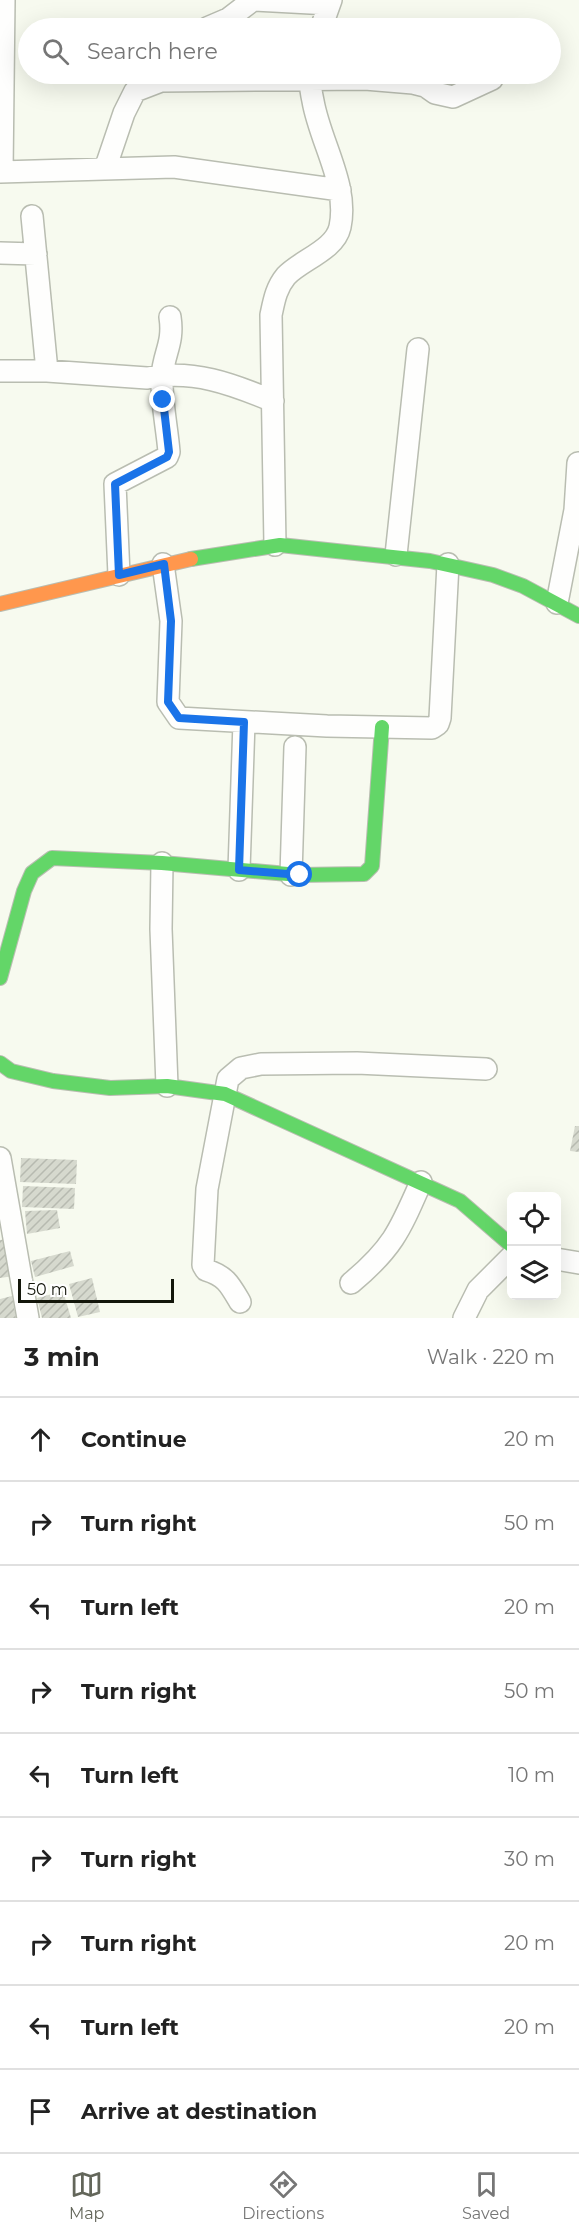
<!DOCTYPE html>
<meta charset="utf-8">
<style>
body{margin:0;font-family:Montserrat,sans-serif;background:#f2f2f2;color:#222}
.controls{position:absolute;right:18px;bottom:18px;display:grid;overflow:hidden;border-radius:9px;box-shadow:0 6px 24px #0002}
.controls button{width:54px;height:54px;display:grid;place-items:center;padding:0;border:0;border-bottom:2px solid #e0e0e0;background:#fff;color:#222;font:30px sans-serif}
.scale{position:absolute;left:18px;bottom:15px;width:156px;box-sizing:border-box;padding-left:6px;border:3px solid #13160a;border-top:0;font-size:16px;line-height:21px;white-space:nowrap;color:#13160a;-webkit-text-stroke:4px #fff;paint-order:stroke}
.stop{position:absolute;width:18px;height:18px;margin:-14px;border:4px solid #1a73e8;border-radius:50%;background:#fff}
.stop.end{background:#1a73e8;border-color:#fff;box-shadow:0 2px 6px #0008}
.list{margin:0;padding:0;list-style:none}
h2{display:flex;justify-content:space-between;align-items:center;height:78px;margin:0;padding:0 24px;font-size:26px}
h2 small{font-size:20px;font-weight:400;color:#767676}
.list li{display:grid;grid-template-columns:39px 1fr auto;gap:18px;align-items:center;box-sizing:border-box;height:84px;padding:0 24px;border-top:2px solid #e0e0e0}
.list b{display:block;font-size:22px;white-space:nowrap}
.list em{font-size:20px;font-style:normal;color:#767676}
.icon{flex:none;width:33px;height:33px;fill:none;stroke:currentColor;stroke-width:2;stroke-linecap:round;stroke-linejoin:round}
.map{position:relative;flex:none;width:579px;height:1318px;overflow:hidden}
.search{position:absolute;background:#fff;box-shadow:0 6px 24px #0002;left:18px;right:18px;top:18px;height:66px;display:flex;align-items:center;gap:15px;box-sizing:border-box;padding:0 21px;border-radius:33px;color:#767676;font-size:22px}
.sheet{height:834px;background:#fff}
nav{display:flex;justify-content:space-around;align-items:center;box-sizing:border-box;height:84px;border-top:2px solid #e0e0e0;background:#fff;font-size:16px;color:#767676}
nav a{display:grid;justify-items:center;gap:3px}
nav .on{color:#63665a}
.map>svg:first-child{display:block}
</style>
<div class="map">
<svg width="579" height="1318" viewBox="0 0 579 1318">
<defs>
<pattern id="building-hatch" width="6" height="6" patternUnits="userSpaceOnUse" patternTransform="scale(1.5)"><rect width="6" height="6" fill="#d6d9ce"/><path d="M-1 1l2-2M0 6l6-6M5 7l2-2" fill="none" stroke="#b7bab0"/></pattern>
</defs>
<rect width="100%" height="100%" fill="#f7faef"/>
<path fill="url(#building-hatch)" d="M575,1126H579V1152L570,1151Z
M21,1158L77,1160L76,1184L20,1182Z
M23,1186L75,1188L74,1209L22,1207Z
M57,1210L60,1228L27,1234L25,1211Z
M8,1239L14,1276L0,1278V1240Z
M70,1251L74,1266L35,1277L31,1261Z
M92,1278L100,1312L78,1317L69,1284Z
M63,1291L71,1318H42L37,1298Z
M12,1296L16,1318H0V1299Z"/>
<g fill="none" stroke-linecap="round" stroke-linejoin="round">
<defs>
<path id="street" d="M207,28L228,19L253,0L329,4
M321,28L331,0
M105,169L124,113L135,91L161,81L365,79L413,83L425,86L435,93L453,97L492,79
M0,172L174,167L340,190
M2,172L4,0
M32,216L47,371
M0,253L36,254
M0,371H47L147,378C193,369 232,384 273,401
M275,545L271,315C274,301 276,288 286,276C301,260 335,250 340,227C349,185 320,142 313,101C311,92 309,82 311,74
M396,555L418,349
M163,564L171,621L168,702L179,718L327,726L432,728L438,724L440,718L448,564
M119,575L115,484L167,457L169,452C167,427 161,401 162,376C164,352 174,343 170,317
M557,603L575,510L578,463
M162,863L161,929L167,1086
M239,870L244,722
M291,875L295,747
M0,1158L28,1318
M556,1259L579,1263
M351,1283C393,1248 400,1230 421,1182
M240,1302C230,1285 226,1276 206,1270L203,1265L207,1189L228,1079L241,1068L261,1064L357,1063L486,1069
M464,1318L478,1290L512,1256"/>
<path id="fast" d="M191,559L280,545L430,561L493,575L523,586L579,616
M0,978L24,891L32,873L52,858L162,863L299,875L364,874L372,866L382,727
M0,1063L11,1071L53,1081L110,1088L167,1086L225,1094L460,1201L512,1246"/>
<path id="slow" d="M0,604L191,559"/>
</defs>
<use href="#street" stroke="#b9bdb1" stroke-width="24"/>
<use href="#fast" stroke="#b9bdb1" stroke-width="16"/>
<use href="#slow" stroke="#b9bdb1" stroke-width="16"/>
<use href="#street" stroke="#fefefd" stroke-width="21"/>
<use href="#fast" stroke="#63d668" stroke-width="14"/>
<use href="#slow" stroke="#ff974d" stroke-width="14"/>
</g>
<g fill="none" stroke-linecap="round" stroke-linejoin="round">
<path stroke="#1a73e8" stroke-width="8" d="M163,400L169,452L167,457L115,484L119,575L164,564L171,621L168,702L179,718L244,722L239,870L300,875"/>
</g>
</svg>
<div class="controls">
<button><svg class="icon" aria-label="locate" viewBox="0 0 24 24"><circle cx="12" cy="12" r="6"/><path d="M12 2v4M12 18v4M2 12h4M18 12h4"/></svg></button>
<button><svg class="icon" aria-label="layers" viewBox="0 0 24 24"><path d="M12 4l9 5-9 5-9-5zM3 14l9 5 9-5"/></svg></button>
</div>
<div class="scale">50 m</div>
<div class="stop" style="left:300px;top:875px"></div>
<div class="stop end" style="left:163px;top:400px"></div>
<div class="search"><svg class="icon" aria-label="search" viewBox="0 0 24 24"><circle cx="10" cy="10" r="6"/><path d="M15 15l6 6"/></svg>Search here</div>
</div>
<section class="sheet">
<h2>3 min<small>Walk · 220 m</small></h2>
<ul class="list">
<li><svg class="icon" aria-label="ahead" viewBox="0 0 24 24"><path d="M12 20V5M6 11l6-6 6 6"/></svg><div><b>Continue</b></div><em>20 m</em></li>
<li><svg class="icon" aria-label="right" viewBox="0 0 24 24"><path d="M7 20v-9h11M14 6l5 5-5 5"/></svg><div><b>Turn right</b></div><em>50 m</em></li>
<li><svg class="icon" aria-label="left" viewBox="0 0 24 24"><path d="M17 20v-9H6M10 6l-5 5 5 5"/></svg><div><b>Turn left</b></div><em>20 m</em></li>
<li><svg class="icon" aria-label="right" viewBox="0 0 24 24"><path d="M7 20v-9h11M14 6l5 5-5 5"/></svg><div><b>Turn right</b></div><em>50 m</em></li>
<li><svg class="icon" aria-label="left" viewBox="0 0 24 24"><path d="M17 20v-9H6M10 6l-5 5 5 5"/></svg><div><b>Turn left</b></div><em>10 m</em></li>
<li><svg class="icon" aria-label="right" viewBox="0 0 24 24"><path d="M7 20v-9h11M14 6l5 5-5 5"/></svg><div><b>Turn right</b></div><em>30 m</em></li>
<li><svg class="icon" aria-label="right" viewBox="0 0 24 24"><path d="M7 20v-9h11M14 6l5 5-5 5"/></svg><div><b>Turn right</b></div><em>20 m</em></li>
<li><svg class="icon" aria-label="left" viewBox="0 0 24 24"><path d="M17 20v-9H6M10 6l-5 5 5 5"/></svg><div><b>Turn left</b></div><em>20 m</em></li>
<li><svg class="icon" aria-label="arrive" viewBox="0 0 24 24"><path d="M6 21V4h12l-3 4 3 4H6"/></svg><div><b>Arrive at destination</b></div></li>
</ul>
</section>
<nav>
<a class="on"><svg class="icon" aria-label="map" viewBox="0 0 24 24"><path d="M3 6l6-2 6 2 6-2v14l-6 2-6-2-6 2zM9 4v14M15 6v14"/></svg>Map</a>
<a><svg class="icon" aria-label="directions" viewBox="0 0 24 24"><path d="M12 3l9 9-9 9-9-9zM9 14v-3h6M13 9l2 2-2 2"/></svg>Directions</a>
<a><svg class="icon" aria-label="saved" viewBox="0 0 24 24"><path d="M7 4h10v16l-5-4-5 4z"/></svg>Saved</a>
</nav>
